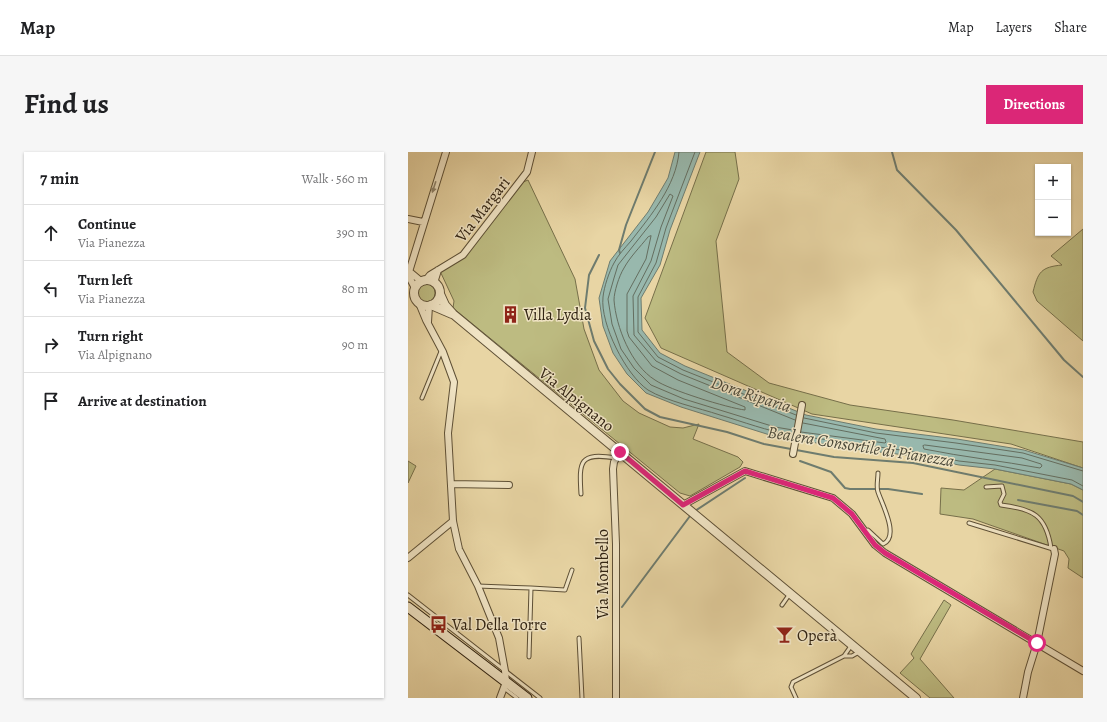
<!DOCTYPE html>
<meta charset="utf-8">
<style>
body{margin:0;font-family:Alegreya,serif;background:#f6f6f6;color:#202124}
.controls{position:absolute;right:12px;top:12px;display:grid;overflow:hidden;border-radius:0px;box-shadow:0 1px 3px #0004}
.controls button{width:36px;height:36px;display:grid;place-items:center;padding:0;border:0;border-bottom:1px solid #e0e0e0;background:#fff;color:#202124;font:20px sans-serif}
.stop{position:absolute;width:12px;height:12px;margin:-9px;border:3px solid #db2777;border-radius:50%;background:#fff}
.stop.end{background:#db2777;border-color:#fff;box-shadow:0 1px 4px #0008}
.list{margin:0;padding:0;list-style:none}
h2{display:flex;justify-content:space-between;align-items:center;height:52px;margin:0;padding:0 16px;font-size:17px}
h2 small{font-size:13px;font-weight:400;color:#757577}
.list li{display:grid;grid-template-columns:26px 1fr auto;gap:12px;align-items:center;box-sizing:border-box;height:56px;padding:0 16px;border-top:1px solid #e0e0e0}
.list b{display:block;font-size:15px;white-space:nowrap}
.list p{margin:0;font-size:13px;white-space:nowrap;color:#757577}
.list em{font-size:13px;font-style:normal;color:#757577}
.icon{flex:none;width:22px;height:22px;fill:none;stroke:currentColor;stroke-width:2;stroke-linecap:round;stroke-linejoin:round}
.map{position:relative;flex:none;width:675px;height:546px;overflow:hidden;border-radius:0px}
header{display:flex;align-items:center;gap:24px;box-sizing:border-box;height:56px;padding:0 20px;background:#fff;border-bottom:1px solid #e0e0e0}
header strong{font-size:19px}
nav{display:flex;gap:22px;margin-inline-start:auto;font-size:14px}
.intro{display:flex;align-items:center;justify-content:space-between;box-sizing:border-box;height:96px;padding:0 24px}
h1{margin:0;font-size:28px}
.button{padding:10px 18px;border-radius:0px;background:#db2777;color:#fff;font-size:14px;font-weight:700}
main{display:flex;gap:24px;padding:0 24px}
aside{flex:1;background:#fff;border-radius:0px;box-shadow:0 1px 3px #0004}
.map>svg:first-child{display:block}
</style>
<header>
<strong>Map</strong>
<nav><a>Map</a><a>Layers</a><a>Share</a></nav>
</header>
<div class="intro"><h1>Find us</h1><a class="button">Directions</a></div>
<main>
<aside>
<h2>7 min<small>Walk · 560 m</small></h2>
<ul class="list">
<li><svg class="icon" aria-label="ahead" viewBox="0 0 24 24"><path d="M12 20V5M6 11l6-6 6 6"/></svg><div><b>Continue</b><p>Via Pianezza</p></div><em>390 m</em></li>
<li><svg class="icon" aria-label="left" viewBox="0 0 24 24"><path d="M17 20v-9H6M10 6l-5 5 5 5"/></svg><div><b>Turn left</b><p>Via Pianezza</p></div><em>80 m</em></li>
<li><svg class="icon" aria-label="right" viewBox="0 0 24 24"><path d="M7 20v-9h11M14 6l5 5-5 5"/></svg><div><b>Turn right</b><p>Via Alpignano</p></div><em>90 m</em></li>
<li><svg class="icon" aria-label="arrive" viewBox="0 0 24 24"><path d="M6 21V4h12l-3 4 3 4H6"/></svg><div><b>Arrive at destination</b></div></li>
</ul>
</aside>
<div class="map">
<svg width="675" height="546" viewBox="0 0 675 546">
<rect width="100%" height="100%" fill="#e8d5a4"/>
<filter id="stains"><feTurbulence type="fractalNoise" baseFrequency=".005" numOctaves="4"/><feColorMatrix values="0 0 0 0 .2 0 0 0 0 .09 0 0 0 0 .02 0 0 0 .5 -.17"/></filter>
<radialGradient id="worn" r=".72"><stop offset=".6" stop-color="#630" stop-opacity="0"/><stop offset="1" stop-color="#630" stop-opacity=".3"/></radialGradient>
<path fill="#bdbb81" stroke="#766f4a" d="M298,0H327L331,27L308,89L319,200L361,231L442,253L545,268L675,290V316L603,292L404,262L253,196L237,166Z
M120,28L167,127L176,177L191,218L215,249L231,261L262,275L275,276L291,272L285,287L330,305L335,310L332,315L282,344L272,341L45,156L46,149L32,119L60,101L113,31Z
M675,77V189L629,149L625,140C630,120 633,115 654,113L643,104Z
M9 141a9 9 0 1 1 18 0a9 9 0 1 1-18 0Z
M0,309L8,314L0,331Z
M587,317L663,332L675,338V426L660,416L661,407L656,399L565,367L532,362L533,336L556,338Z
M536,448L543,453L512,507L546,546H522L492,521L506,506L503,502Z"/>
<path fill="#98b8ad" stroke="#6e7c6f" d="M267,0H292L262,78L252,113L233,146L234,178L252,201L277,214L398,263L468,277L549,287L616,298L675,316V338L663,332L587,317L551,313L507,304L453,298L365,284L273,255L238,241L219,222L205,201L195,174L191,146L202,109L240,60L260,26Z"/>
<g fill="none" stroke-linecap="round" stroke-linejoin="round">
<path stroke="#646e60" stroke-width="1" d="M271,0C268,34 243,63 223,89C217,96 210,103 206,111C201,120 196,135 195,145C192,172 218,223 240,238C258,249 291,256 312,263C336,270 359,279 384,283
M287,0L258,76L248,111L230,145V180L250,205L275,218L388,263
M243,84L238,107L219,142V179L221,185L244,214L270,228L337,255V258C320,256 261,238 247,228C223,213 208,175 206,148C206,140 211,124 216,116C222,105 232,95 240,85Z
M396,266L468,281L548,291L615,301L675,319
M385,278L367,275L276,247L243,233L226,216L213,197L204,172L200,147L206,126L210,113L248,65L262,42L265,44L253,75L243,109L225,144L226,183L248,209L273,222L387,268
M393,280L477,291L478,290L477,287L395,271
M392,284L507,300L551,309L587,313L664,328L675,334
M517,293L614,306L633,312L634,314L632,316C594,309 555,305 516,297L515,294Z"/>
<path stroke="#6e7c6f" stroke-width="2" d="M484,0L489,18L548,78L656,208L675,225
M212,101L211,98L218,73L247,0
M191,103L181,123L177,156L186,189L200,217L212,232L237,257L252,265L319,280L356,292L426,305L505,311L665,344L675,350
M392,309L423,320L437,336L442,337H480L514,342
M610,348L669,359L675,363
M287,359L337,326
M214,455L282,364"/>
<defs>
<path id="service" d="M14,246L34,197
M578,335L594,334L596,342L592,350L593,353C625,357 638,363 643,396
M173,342C171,309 171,300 208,306
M561,371L645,397
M457,379L460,378L475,392C492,385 474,352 470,340C468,335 470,327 470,321
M70,434L123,436L121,505
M123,436L157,438L164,418
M0,443L132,546
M374,453L381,443
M171,486L174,546
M436,504H444L451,500
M96,536L109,546
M388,546L383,535L385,530L436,504L443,494"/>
<path id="minor" d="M0,67L15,70
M2,120L14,130
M17,129L22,123L55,103L119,20L124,0
M26,131L30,118
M7,136L0,123L38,0
M11,151L18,168L35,200L46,230L40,281L45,369L51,397L70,434L91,486L97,519L98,530L92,546
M20,170L21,154
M385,302L394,253
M43,332L101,333
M275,353L337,319L425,346L444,362L467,393L477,401L675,519
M0,406L45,369
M208,546V392L205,317L206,310L212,300
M615,546L620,520L629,491L647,402L646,397"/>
<path id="tertiary" d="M6 141a13 13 0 1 1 26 0a13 13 0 1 1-26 0Z
M32,142L37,153L45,162L508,546
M23,153L44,162"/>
<path id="secondary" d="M0,455L119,546"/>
</defs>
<use href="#service" stroke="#5e5036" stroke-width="5"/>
<use href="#minor" stroke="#5e5036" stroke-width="8"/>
<use href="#tertiary" stroke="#5e5036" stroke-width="10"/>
<use href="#secondary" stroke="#302312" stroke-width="11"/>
<use href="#service" stroke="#f0e4c4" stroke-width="3"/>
<use href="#minor" stroke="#f0e4c4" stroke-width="6"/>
<use href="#tertiary" stroke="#f0e4c4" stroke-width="8"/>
<use href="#secondary" stroke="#f0e4c4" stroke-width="9"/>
</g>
<defs><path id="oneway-solid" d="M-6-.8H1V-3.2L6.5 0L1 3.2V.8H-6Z"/></defs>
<use fill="#90846b" href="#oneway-solid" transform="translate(26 35) rotate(108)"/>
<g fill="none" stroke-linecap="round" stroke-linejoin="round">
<path stroke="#db2777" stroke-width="5" d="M212,300L275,353L337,319L425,346L444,362L467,393L477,401L629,491"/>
</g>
<defs>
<symbol id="building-bare" viewBox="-9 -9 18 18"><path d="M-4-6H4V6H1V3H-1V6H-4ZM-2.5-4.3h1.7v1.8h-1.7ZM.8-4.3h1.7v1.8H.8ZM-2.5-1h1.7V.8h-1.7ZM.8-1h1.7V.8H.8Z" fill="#8f2418" stroke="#f0e4c4" stroke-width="2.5" paint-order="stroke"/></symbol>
<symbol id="bus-bare" viewBox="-9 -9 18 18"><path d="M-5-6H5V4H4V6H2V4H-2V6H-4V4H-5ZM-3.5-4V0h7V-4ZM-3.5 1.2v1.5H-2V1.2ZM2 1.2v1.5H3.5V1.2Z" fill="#8f2418" stroke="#f0e4c4" stroke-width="2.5" paint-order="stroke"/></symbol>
<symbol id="bar-bare" viewBox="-9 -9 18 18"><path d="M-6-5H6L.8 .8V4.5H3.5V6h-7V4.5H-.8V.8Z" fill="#8f2418" stroke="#f0e4c4" stroke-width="2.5" paint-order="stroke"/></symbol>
</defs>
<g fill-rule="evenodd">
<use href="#building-bare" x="90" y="150" width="25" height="25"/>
<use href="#bus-bare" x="18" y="460" width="25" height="25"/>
<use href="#bar-bare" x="364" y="470" width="25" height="25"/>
</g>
<g text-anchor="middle" stroke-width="3" stroke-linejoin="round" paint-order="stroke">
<g font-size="16" fill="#302312" stroke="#f0e4c4">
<text transform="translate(74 57) rotate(-52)" y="6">Via Margari</text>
<text transform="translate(169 247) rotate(39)" y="6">Via Alpignano</text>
<text transform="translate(194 422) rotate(-90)" y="6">Via Mombello</text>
</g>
<g font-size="16" fill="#302312" stroke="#f0e4c4" text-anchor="start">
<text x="116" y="168">Villa Lydia</text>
<text x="44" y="478">Val Della Torre</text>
<text x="389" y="489">Operà</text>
</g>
<g font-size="17" font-style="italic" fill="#4a4839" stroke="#f0e4c4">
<text transform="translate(343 242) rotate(18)" y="6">Dora Riparia</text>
<text transform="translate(453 294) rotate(9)" y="6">Bealera Consortile di Pianezza</text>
</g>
</g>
<rect width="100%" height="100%" filter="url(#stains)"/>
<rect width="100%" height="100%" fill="url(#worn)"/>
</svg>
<div class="controls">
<button>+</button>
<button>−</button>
</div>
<div class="stop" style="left:629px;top:491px"></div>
<div class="stop end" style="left:212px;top:300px"></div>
</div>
</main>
